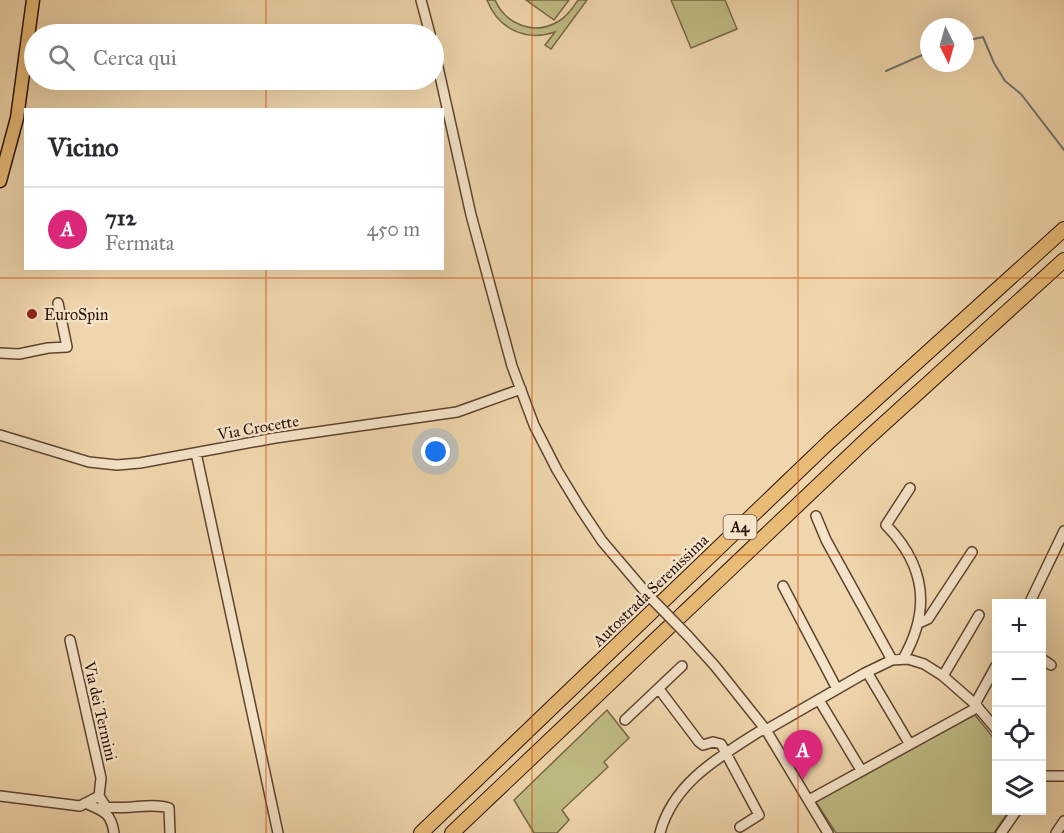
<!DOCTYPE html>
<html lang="it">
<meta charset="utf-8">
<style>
body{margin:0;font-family:"IM FELL Great Primer",serif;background:#f7f7f7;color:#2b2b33}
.controls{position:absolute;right:18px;bottom:18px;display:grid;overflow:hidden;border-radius:0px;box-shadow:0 6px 24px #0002}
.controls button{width:54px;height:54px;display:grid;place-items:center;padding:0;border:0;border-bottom:2px solid #e1e1e2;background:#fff;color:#2b2b33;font:30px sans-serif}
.compass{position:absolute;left:920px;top:18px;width:54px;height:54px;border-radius:50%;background:#fff;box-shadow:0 6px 24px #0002;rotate:175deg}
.you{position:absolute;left:436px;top:452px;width:21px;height:21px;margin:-15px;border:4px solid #fff;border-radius:50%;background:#1a73e8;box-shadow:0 0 0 9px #1a73e833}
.badge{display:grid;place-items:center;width:39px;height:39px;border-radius:50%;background:#db2777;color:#fff;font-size:20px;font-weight:700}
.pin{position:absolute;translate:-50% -50px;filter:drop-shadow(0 2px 3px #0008)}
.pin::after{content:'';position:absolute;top:32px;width:21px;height:18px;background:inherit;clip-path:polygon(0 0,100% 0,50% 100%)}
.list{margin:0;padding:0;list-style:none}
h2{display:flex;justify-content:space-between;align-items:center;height:78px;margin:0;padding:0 24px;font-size:26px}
h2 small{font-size:20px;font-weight:400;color:#7c7c81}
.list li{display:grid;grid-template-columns:39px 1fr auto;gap:18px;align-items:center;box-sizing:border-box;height:84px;padding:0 24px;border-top:2px solid #e1e1e2}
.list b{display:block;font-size:22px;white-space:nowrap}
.list p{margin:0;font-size:20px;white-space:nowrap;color:#7c7c81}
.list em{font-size:20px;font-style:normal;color:#7c7c81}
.icon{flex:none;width:33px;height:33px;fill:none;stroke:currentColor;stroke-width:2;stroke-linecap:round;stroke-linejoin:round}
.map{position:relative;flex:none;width:1064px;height:833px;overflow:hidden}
.search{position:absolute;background:#fff;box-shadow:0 6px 24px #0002;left:24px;top:24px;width:420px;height:66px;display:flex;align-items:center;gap:15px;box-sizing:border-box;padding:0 21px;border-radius:33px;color:#7c7c81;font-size:22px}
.panel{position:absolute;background:#fff;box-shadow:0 6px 24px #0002;left:24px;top:108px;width:420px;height:162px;border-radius:0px}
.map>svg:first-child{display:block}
</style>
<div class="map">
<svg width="1064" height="833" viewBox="0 0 1064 833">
<rect width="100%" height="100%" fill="#f0d6ac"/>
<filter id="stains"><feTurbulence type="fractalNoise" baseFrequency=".00333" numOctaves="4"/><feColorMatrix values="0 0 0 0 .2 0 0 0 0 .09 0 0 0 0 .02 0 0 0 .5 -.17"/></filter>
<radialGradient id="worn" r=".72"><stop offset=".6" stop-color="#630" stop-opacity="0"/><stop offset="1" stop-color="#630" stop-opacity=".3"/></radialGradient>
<path fill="#c0bc85" stroke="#766746" stroke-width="1.5" d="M487,0H495C506,25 535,36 559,21C567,16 573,8 578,0H587L551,49L545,45L555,32C526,42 498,29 487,0Z
M526,0H569L554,20Z
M671,0H725L737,29L691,48Z
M607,710L629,738L604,762L608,767L562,810L569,820L557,833H534L514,800Z
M975,715L996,741V810L1009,811L994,833H836L814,799Z"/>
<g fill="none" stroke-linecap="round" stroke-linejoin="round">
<path stroke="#6f756d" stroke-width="2" d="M80,34L81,32
M965,41L983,37L994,63L1005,81L1021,94L1064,150
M886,71L929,52
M56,84L58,80"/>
<defs>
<path id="minor" d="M421,0L430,34
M434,49L471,215L512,366L534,425L557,470L580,508L602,541L648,595
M0,353L19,354L48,348L67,347L58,303
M0,435L89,462L117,465L140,463L275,438L457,412L521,389
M196,453L278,833
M816,516L826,540L892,660
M783,586L837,689
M1029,604L1064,531
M919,623L928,619L972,552
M688,636L715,666L766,730L828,833
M903,659C931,610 926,566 886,525L910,488
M1042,659L1051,665
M867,672L909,743
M943,676L979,615
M659,689L699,742L703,745L713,742L721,744L759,815L740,827
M819,700L861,770
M975,704L996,666
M625,720L682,666
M1047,776H1064
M0,796L80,806L99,796L101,778L70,640
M99,796L106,807C125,810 153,802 169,808L170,833
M809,800L978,707
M85,803C103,811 111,812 114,833
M660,833C673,783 719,757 760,731L766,730L865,673L892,660L908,659L924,664L943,676L975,704L996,729
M1001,833L1017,810
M1056,833L1064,821"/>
<path id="major" d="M0,181L17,118L33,0"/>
<path id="highway" d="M421,833L831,440L1064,229
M452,833L866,440L1064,260"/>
</defs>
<use href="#minor" stroke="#5d4331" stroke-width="12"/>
<use href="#major" stroke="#2c1208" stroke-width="15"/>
<use href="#highway" stroke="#2c1208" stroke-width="16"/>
<use href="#minor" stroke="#f5e4c9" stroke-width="9"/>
<use href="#major" stroke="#e8bb76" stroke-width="12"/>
<use href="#highway" stroke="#e8bb76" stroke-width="14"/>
<defs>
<path id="minor-bridge" d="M648,595L688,636"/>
</defs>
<use href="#minor-bridge" stroke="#5d4331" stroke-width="12" stroke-linecap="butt"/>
<use href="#minor-bridge" stroke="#f5e4c9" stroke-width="9"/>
</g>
<path fill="none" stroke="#cc4e0b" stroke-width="1.5" stroke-opacity="0.55" d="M266,0V34M532,0V833M798,0V833M266,80V110M266,268V833M0,278H1064M0,555H1064"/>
<circle fill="#8f2418" stroke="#f5e4c9" stroke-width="2" cx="32" cy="314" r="6"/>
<g text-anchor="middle" stroke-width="5" stroke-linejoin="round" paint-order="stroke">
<rect fill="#f5e4c9" stroke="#685142" stroke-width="1.5" x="723.5" y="515" width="33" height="24" rx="4.5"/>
<g font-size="15" font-weight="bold" fill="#2c1208">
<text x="740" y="532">A4</text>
</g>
<g font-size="16" fill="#2c1208" stroke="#f5e4c9" text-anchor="start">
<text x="44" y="320">EuroSpin</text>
</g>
<g font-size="16" fill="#2c1208" stroke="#f5e4c9">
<text transform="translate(258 427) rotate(-10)" y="6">Via Crocette</text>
<text transform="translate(650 590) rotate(-44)" y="6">Autostrada Serenissima</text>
<text transform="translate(101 711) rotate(77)" y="6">Via dei Termini</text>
</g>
</g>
<rect width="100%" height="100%" filter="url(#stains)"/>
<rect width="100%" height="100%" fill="url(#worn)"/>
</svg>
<div class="controls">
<button>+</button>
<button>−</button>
<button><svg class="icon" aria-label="locate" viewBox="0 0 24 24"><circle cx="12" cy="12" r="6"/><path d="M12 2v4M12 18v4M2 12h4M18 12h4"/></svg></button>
<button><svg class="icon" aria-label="layers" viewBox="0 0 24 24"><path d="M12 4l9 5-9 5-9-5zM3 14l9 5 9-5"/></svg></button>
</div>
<svg class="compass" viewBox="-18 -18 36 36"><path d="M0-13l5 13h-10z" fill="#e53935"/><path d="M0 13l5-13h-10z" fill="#7c7c81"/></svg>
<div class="you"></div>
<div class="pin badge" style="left:803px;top:780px">A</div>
<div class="search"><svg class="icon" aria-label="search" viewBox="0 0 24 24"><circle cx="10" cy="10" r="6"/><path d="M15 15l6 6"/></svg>Cerca qui</div>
<section class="panel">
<h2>Vicino<small></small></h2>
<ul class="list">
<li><span class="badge">A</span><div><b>712</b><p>Fermata</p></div><em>450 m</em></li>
</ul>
</section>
</div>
